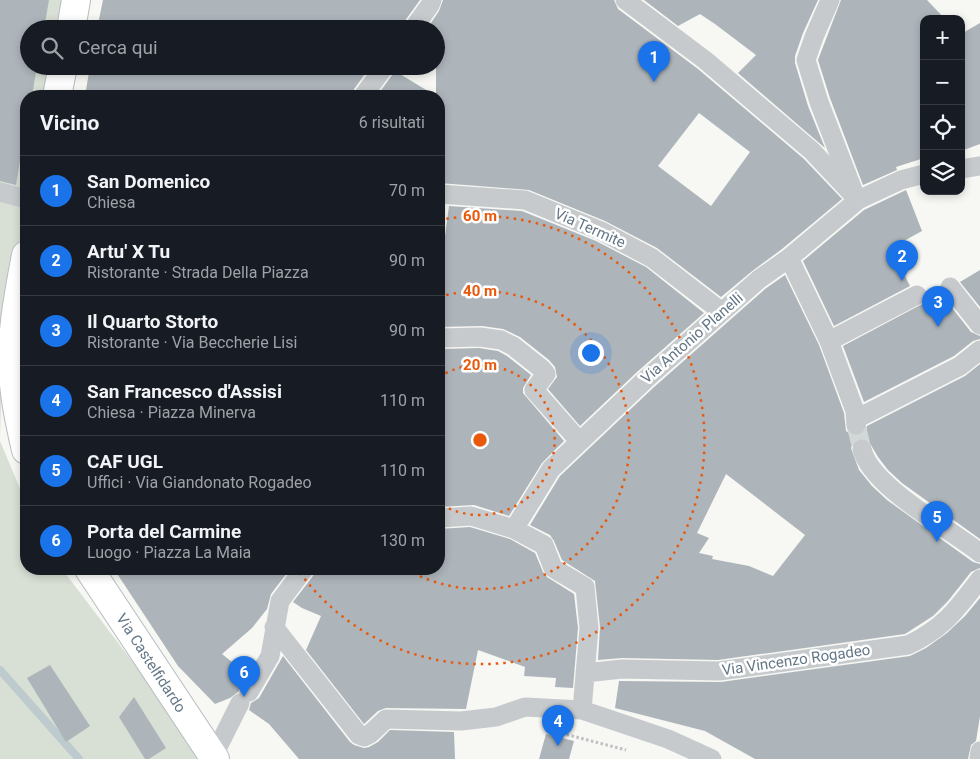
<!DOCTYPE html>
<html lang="it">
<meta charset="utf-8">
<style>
body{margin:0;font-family:Roboto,sans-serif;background:#242831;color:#f1f3f6}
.controls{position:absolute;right:15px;top:15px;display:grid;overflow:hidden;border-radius:10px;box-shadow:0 2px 8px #0003}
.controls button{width:45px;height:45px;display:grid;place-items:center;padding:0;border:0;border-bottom:1px solid #363941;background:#171b24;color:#f1f3f6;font:25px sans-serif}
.you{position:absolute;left:590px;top:352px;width:18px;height:18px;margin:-12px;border:4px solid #fff;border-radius:50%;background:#1a73e8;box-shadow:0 0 0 8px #1a73e833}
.badge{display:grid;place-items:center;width:32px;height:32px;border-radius:50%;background:#1a73e8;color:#fff;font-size:16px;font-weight:700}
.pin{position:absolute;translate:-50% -41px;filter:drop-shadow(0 1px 2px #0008)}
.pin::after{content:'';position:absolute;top:26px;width:18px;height:15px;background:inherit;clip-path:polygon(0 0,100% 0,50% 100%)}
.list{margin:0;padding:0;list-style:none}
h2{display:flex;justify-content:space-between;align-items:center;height:65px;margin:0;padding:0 20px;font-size:21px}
h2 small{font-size:16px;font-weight:400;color:#9ea1a6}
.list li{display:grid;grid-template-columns:32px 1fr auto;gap:15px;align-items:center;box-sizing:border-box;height:70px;padding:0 20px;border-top:1px solid #363941}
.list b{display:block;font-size:19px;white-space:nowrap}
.list p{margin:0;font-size:16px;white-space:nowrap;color:#9ea1a6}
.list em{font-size:16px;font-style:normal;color:#9ea1a6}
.icon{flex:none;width:28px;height:28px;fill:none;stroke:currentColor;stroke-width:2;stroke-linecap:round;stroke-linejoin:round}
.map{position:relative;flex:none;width:980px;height:759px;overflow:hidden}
.search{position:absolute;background:#171b24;box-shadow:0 2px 8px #0003;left:20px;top:20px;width:425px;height:55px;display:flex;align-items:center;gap:12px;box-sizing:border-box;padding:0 18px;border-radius:28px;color:#9ea1a6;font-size:19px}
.panel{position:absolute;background:#171b24;box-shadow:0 2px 8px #0003;left:20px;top:90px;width:425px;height:485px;border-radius:20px}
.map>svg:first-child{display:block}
</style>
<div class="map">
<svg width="980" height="759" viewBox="0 0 980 759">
<rect width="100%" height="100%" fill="#f7f7f3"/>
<path fill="#d8dfd4" d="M0,0H79L73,29H29V66H64L57,96H26V230L3,331L0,438Z
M0,441L26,503V569H62L185,731L211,759H0Z"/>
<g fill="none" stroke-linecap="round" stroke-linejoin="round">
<path stroke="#bdcace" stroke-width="8" d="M0,670L79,759"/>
</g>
<path fill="#adb5bb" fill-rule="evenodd" d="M0,0H49L44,29H29V66H37L32,96H26V125L16,185L0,181Z
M103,0H420L404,22L402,29H97Z
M443,0H614L618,9L698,69L804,159L842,199L782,249L751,272L721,297L657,248L605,221L529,190L439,183V96H377L395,71L436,96V29H427L439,11ZM699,113L750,152L711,206L658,166Z
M644,0H818L803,33L795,56V63L808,106L825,148L738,73L756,55L715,24L700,14L678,26Z
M841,0H927L945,19H924V158L896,167L897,170L863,185L830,98L818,60Z
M980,23V144L961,151V34Z
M90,66H371L354,89L352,96H85Z
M906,190L922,231L891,248L910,286L834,326L803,261L864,210Z
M449,206L522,211L596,241L646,267L704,313L637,372L580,426L548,389L557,377L555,367L549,360L520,337L503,329L482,326L439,327V264L444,244Z
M980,270V307L960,282Z
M785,275L819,345L844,413L846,431L852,435L857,436L862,435L866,430L867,426L965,376L980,364V539L902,483L888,470L878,457L868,440L863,438L857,439L853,443L851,448L859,470L872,486L887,500L973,562L980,564V568L971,572L948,601L933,616L905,634L718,660L622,658L598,660L600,627L595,581L562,560L554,541L550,535L530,525L560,476L653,388L765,289ZM726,474L805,535L773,576L749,566L712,559L713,556L699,553L709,538L697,533Z
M941,294L971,332L980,336V339L973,341L954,356L864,402L843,346Z
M479,348L498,351L507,356L531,375L523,388V393L564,441L542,463L509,516L474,505L439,507V362L442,349Z
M470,527L510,539L535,553L543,572L547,577L574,594L578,628L573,688L555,687L556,678L524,676L525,667L478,650L466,709L386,708L378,711L364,724L306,650L321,616L302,608L293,602L313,576L315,569H439V529Z
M114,569H290L271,594L267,609L252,628L222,654L247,674L238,692L230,698L215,704L178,666Z
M980,598V716L976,741L971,745L968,759H755L705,731L615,708L619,681L721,682L910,656L926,648L947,633L965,616Z
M283,656L350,742L354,745L364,748L369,747L378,742L390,730L454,732L455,759H299L269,724L249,710L251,703L259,698Z
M50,665L90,726L66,742L27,678Z
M134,697L166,748L149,759H145L119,717Z
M546,734L574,741L569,759H539Z"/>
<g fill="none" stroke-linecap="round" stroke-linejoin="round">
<path stroke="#d2d7d8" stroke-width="19" stroke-dasharray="19 9" stroke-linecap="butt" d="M856,425L862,449"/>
<defs>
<path id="secondary" d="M71,29L76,0
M57,96L63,66
M26,255C19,293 11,331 13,370C14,397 20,424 26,450
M89,569L215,759"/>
</defs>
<use href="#secondary" stroke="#b6bcc0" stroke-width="30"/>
<path stroke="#bdc0c2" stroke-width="3" stroke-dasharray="2.5 2.5" stroke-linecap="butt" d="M557,732L626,750"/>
<path stroke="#c6cacd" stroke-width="19" d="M625,0L705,60L812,151L858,200
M830,0L814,37L806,60L819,102L853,190
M413,29L430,5L432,0
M363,96L385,66
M961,169L980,166
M0,192L26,199
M439,194L525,200L601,231L652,258L722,312
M789,258L829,341L855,411L856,425
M950,287L980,325
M439,338L480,337L501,340L513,346L542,369L546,374L534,390L580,442
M829,341L917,295
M856,419L960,366L980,350
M862,449C870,486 950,529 980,553
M439,518L471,516L514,529L544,545L553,568L585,587L589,628L582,710L668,739L712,759
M514,529L551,469L645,380L758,280L789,258L858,200L901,180L924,174
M274,627L359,735L364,737L370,734L386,719L461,721L496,717L525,707L582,710
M585,673L622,669L719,671L908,645C944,628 957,609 980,579
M249,692L270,656L280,601L304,569
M213,757L240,703
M979,759L980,751"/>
<use href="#secondary" stroke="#fff" stroke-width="28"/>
</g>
<g fill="none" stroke="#e8590c" stroke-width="2.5" stroke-dasharray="2.5 5">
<path d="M439 377A75 75 0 1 1 439 503"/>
<path d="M439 297A149 149 0 1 1 406 569"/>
<path d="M439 220A224 224 0 1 1 298 570"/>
</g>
<g text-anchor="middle" stroke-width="5" stroke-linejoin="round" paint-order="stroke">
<g font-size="15" fill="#647787" stroke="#fff">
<text transform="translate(590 228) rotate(24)" y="5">Via Termite</text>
<text transform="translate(692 338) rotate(-41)" y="5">Via Antonio Planelli</text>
<text transform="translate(796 660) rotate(-8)" y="5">Via Vincenzo Rogadeo</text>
<text transform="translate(151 663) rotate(57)" y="5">Via Castelfidardo</text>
</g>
</g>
<circle cx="480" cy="440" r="8" fill="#e8590c" stroke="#fff" stroke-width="2.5"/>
<g font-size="15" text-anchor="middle" font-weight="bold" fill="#e8590c" stroke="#fff" stroke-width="5" stroke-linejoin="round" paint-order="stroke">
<text x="480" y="221">60 m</text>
<text x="480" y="296">40 m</text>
<text x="480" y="370">20 m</text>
</g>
</svg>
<div class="controls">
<button>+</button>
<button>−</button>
<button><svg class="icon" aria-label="locate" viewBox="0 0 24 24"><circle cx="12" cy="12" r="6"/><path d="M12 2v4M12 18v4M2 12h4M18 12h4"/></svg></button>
<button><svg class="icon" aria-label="layers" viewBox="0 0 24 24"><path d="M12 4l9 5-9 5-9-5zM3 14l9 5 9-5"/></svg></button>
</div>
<div class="you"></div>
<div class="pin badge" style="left:654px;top:82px">1</div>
<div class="pin badge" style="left:902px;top:281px">2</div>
<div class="pin badge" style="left:938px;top:327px">3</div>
<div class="pin badge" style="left:558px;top:746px">4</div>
<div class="pin badge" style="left:937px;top:542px">5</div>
<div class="pin badge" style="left:244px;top:697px">6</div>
<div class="search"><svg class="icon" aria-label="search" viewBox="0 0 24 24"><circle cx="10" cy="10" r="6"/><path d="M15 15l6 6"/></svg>Cerca qui</div>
<section class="panel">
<h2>Vicino<small>6 risultati</small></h2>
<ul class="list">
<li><span class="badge">1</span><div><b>San Domenico</b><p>Chiesa</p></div><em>70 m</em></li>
<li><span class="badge">2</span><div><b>Artu' X Tu</b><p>Ristorante · Strada Della Piazza</p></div><em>90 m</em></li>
<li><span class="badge">3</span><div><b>Il Quarto Storto</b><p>Ristorante · Via Beccherie Lisi</p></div><em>90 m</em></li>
<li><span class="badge">4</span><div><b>San Francesco d'Assisi</b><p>Chiesa · Piazza Minerva</p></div><em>110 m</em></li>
<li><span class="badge">5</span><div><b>CAF UGL</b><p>Uffici · Via Giandonato Rogadeo</p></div><em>110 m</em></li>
<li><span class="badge">6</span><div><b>Porta del Carmine</b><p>Luogo · Piazza La Maia</p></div><em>130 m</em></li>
</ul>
</section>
</div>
